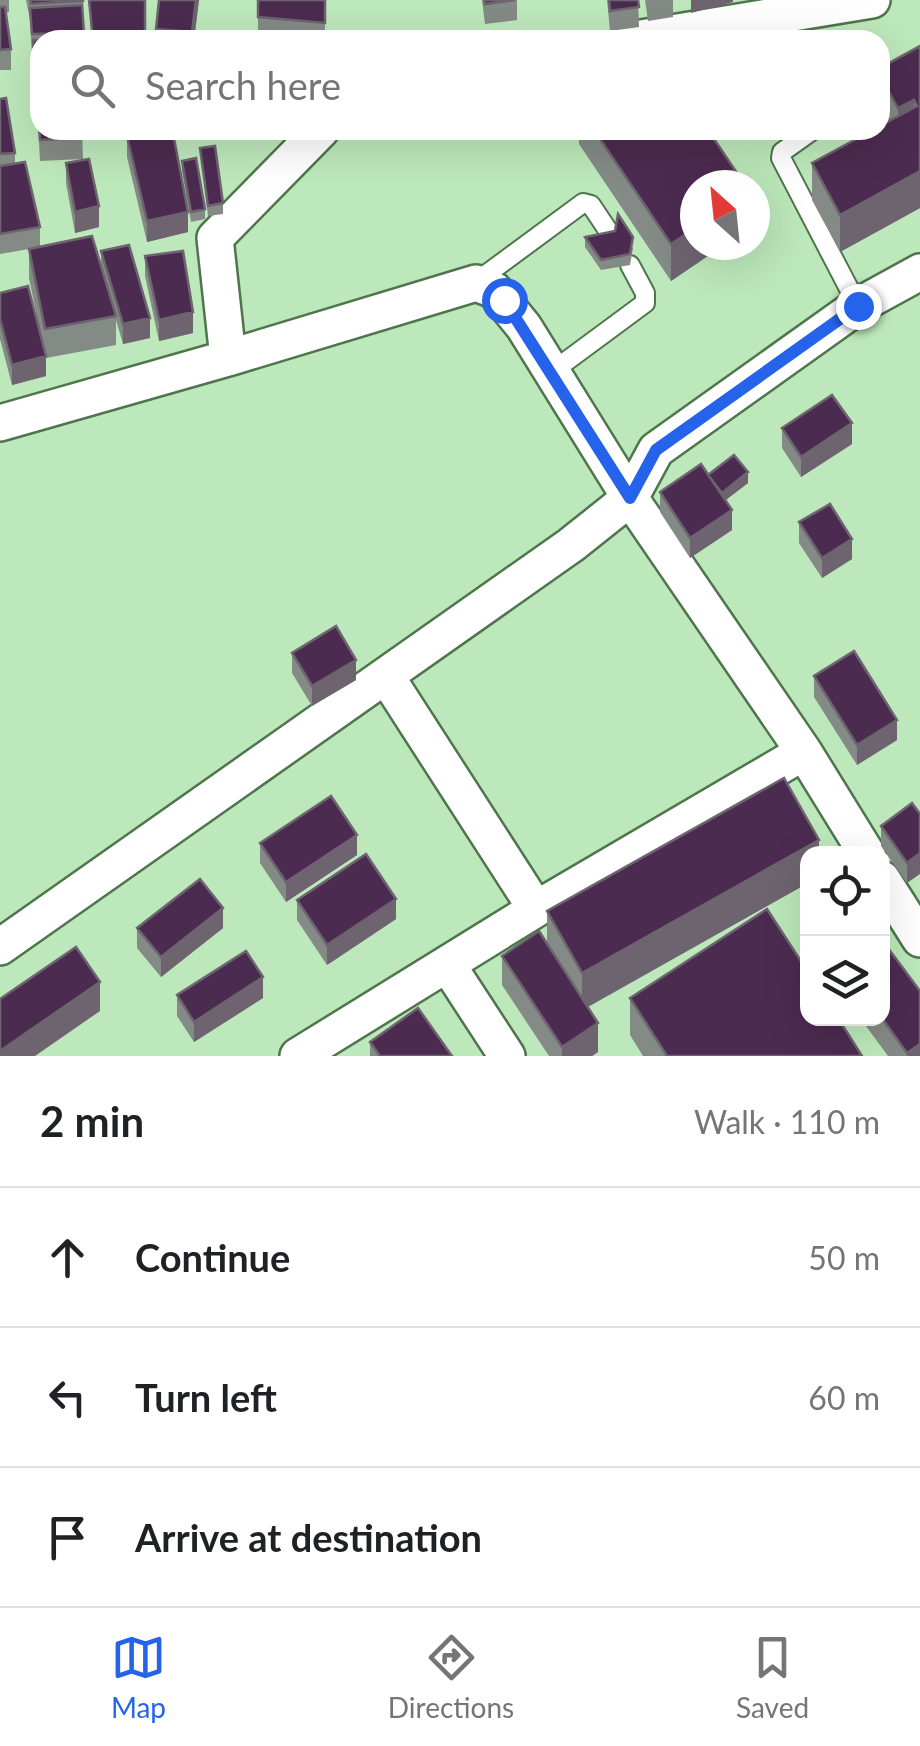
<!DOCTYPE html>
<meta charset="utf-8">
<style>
body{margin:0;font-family:Lato,sans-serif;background:#f6f6f6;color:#202124}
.controls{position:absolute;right:30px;bottom:30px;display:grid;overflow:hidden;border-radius:20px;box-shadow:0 10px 40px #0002}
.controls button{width:90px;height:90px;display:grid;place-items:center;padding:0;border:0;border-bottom:2px solid #e0e0e0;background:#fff;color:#202124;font:50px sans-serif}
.compass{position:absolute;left:680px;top:170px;width:90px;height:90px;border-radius:50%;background:#fff;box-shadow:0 10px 40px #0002;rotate:333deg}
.stop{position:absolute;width:30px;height:30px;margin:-22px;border:8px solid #2563eb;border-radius:50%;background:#fff}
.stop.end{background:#2563eb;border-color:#fff;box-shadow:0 2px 10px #0008}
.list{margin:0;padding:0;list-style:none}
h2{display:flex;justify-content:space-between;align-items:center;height:130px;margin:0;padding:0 40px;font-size:42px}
h2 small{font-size:32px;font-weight:400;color:#757577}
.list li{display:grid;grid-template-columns:65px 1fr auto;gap:30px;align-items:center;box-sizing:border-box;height:140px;padding:0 40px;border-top:2px solid #e0e0e0}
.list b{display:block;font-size:38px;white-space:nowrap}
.list em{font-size:32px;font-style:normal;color:#757577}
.icon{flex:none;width:55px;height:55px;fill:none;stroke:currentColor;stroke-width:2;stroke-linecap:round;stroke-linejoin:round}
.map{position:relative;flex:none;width:920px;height:1056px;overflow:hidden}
.search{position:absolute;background:#fff;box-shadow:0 10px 40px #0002;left:30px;right:30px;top:30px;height:110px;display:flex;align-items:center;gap:25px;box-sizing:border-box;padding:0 35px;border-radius:30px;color:#757577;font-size:38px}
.sheet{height:550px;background:#fff}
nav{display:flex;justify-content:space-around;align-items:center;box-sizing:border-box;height:140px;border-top:2px solid #e0e0e0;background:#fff;font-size:28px;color:#757577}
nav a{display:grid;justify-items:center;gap:5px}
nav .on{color:#2563eb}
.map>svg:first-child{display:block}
</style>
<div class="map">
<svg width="920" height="1056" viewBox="0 0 920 1056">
<rect width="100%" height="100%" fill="#bde8bb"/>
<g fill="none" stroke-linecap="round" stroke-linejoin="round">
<defs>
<path id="lane" d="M813,130L782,152L781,158L858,306
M476,282L583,203L591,205L615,241
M553,371L645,303V293L630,265"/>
<path id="street" d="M629,40L872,0
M228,358L476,283L494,290L524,327L630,498L804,752L536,909
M0,423L228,358L215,238L321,130
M804,752L867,854
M882,879L920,939
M0,947L571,545L630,498L656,450L858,306L920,272
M447,964L507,1056
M298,1056L536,909L386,676"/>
</defs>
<use href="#lane" stroke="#4f754d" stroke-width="22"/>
<use href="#street" stroke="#4f754d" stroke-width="40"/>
<use href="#lane" stroke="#fff" stroke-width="18"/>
<use href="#street" stroke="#fff" stroke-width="35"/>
</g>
<path fill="#848a86" d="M0,0H9V12L6,13L11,49V70H0Z
M26,0H83L84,40H40V130H82L83,159L40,161L37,103H34V54H32L30,20Z
M199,0L194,40H156V29Z
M258,0H325V40H258Z
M482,0H517V20L485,24Z
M607,0H638L639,27L610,31Z
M645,0H673V17L648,21Z
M920,46V208L840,252L812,200V163L886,123L880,113V68Z
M0,99L15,153V163L40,227V247L101,268V251L150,338L123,344L116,320V345L46,358V376L12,385L0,339V293L40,332L29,278V249L0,254Z
M145,130H167L188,232L147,242L127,157V136L146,135Z
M579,130H708L695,245H724L671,281L579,144Z
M200,148L223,203V214L208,216Z
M182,161L205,209V219L191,222L182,171Z
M66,163L99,227L75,233L66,183Z
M615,231L633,248L630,265L601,270L585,247V237Z
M145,256L193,333L159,341L145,276Z
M782,428L852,444L801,477L782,448Z
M708,475L748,483L725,500L732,530L690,558L660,512V492Z
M799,522L852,559L822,578L799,543Z
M292,653L356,680L312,706L292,673Z
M814,676L897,740L857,765L814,697Z
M912,803L907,883L881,846V826Z
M260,843L357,855L286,902L260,863Z
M819,854L808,883L588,1007L598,1052L592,1056H549L502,985V956L547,943V911Z
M297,900L396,919L327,965L297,920Z
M137,928H223L161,977L137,948Z
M177,995L263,998L194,1042L177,1016Z
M630,998L862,1056H643L630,1035Z
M860,1018H882L920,1056H888Z
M370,1042L452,1056H370Z"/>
<path fill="#6e6470" d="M196,0H199L194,40H192Z
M691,0H733V2L691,13Z
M914,100V136L898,145V108Z
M920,171V208L840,252V215Z
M99,206V227L75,233V212Z
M188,212V232L147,242V221Z
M695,228V245H724L671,281V244Z
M193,312V333L159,341V320Z
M150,318V338L123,344V324Z
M46,356V376L12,385V365Z
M852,423V444L801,477V457Z
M748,472V483L722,503V493Z
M732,510V530L690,558V538Z
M852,539V559L822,578V558Z
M356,660V680L312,706V686Z
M897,720V740L857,765V745Z
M357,835V855L286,902V882Z
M819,840V854H808V883L582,1010V973Z
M920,853V874L907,883V863Z
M396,899V919L327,965V945Z
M223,908V928L161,977V957Z
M263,977V998L194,1042V1022Z
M100,982V1011L35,1056H0V1051Z
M598,1023V1052L592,1056H562V1047Z
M920,1044V1056H907V1053Z"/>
<path fill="#4c2b50" stroke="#6e6470" stroke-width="2.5" d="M30,0H83V1L31,4Z
M89,0H145V40H93Z
M159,0H196L192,32L156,29Z
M258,0H325V23L258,17Z
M484,0H515L485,4Z
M609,0H638L639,7L610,11Z
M82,5L84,33L32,34L30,8Z
M0,7H5L11,49L0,50Z
M84,39L40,40V82H34L33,40Z
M920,46V171L840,215L812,163L873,130H880V126L917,106L914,100L898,108L880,76V68Z
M37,94H40V130H82L83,138L40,140Z
M6,98L15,153L0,154V99Z
M147,130H167V134L148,135Z
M594,130H708L745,185H695V228L671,244Z
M173,133L188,212L147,221L127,136Z
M215,146L223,203L208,206L200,148Z
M196,158L205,209L191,212L182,161Z
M89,159L99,206L75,212L66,163Z
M25,162L40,227L0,234V166Z
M618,214L633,237L630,254L601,260L585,237L615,231Z
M92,236L116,316L45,329L29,249Z
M129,245L150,318L123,324L101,251Z
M183,251L193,312L159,320L145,256Z
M28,286L46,356L12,365L0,319V293Z
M832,395L852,423L801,457L782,428Z
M734,455L748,472L722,493L708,475Z
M701,464L732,510L690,538L660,492Z
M830,504L852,539L822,558L799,522Z
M336,626L356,660L312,686L292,653Z
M854,651L897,720L857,745L814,676Z
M784,778L819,840L582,973L547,911Z
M331,796L357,835L286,882L260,843Z
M912,803L920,814V853L907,863L881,826Z
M366,854L396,899L327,945L297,900Z
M200,879L223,908L161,957L137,928Z
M767,909L808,972V1018H838L862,1056H667L630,998Z
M539,931L598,1023L562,1047L502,956Z
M882,940L920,991V1044L907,1053L882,1018Z
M76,947L100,982L0,1051V999Z
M246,951L263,977L194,1022L177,995Z
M418,1008L452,1056H380L370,1042Z"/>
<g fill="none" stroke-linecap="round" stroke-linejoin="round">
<path stroke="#2563eb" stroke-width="12" d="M504,300L630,498L656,450L858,306"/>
</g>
</svg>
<div class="controls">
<button><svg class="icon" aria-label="locate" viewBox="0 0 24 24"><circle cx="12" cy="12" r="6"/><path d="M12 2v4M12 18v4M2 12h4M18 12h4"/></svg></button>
<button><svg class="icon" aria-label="layers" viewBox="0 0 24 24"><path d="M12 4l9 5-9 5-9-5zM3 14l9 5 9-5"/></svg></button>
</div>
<svg class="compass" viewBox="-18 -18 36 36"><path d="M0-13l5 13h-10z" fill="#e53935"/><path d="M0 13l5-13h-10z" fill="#757577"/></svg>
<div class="stop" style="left:504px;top:300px"></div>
<div class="stop end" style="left:858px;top:306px"></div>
<div class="search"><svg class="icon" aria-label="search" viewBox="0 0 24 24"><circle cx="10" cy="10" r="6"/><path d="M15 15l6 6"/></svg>Search here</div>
</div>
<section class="sheet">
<h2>2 min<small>Walk · 110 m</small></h2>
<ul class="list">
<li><svg class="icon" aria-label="ahead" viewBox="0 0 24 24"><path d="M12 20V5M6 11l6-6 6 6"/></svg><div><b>Continue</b></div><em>50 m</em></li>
<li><svg class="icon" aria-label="left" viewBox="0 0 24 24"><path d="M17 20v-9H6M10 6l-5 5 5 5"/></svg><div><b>Turn left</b></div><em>60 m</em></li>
<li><svg class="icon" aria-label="arrive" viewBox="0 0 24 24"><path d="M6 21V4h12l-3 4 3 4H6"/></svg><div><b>Arrive at destination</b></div></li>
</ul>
</section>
<nav>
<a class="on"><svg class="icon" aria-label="map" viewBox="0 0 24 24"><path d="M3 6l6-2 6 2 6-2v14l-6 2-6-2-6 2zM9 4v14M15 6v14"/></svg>Map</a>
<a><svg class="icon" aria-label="directions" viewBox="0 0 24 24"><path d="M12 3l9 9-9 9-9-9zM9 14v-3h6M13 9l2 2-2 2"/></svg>Directions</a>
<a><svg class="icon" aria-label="saved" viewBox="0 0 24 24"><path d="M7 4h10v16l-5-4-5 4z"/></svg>Saved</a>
</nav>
